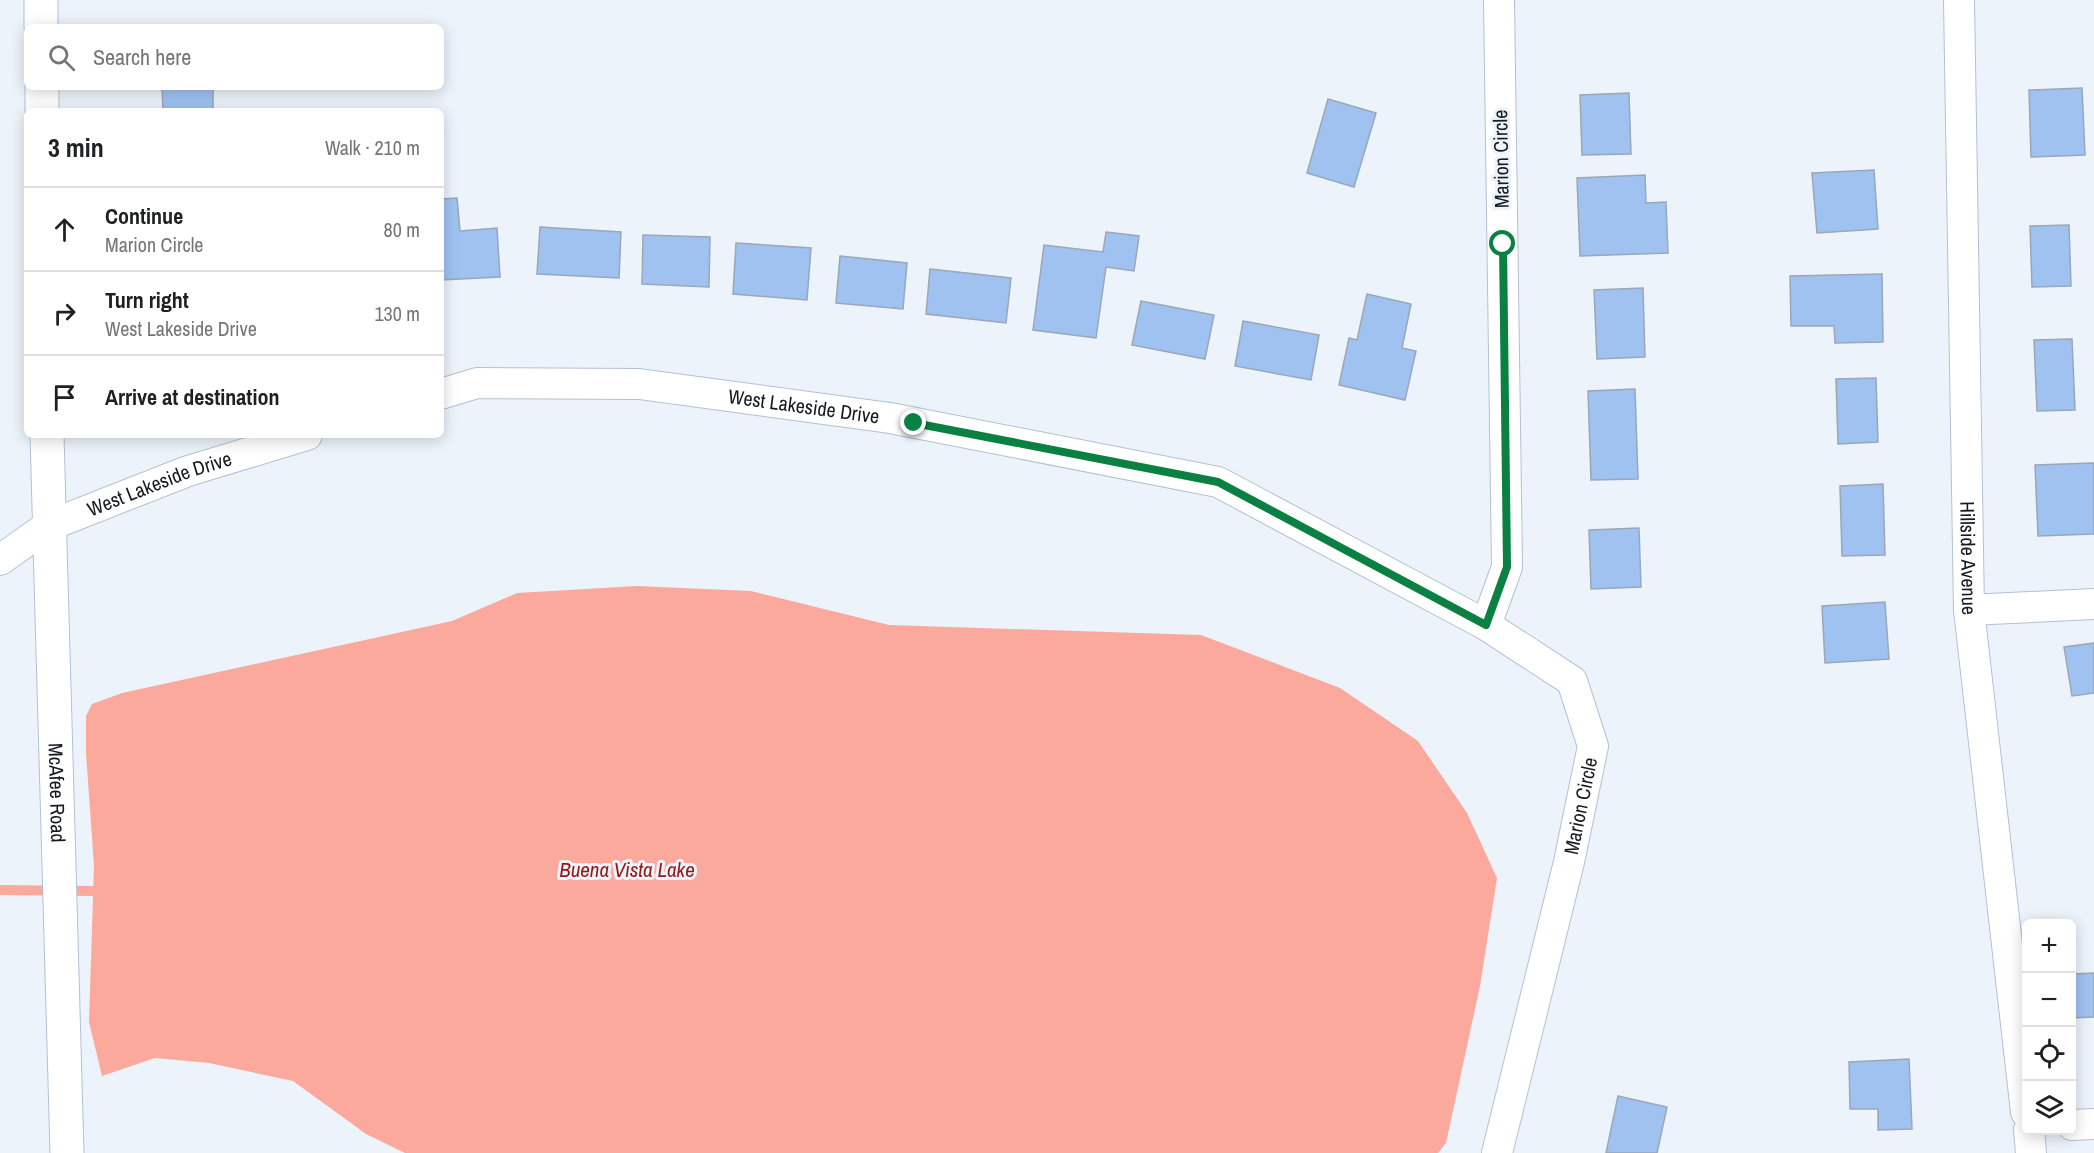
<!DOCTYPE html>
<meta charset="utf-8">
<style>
body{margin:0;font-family:"Archivo Narrow",sans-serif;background:#f6f6f6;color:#202124}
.controls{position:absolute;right:18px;bottom:18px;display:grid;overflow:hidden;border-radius:9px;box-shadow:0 3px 15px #0003}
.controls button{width:54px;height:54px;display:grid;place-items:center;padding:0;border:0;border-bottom:2px solid #e0e0e0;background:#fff;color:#202124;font:30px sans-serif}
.stop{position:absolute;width:18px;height:18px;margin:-14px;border:4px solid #0b8043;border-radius:50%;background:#fff}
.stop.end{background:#0b8043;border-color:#fff;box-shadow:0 2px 6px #0008}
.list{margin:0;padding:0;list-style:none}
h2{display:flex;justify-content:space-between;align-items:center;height:78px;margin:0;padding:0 24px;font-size:26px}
h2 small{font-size:20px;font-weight:400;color:#757577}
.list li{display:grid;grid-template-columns:39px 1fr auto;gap:18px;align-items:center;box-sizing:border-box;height:84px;padding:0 24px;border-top:2px solid #e0e0e0}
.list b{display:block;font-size:22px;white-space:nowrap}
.list p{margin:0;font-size:20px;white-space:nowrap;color:#757577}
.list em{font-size:20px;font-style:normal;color:#757577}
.icon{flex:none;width:33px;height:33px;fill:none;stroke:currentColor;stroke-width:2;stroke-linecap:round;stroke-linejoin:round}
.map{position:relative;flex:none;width:2094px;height:1153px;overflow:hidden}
.search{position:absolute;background:#fff;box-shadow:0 3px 15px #0003;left:24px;top:24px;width:420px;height:66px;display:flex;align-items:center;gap:15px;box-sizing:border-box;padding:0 21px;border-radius:9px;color:#757577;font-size:22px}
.panel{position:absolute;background:#fff;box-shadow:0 3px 15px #0003;left:24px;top:108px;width:420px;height:330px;border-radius:9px}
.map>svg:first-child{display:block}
</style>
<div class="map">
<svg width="2094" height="1153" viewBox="0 0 2094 1153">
<rect width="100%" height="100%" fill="#edf3fb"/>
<path fill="#fca99d" d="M637,586L751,591L889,625L1201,635L1340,688L1418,741L1467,813L1497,878L1480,986L1446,1143L1438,1153H405L366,1134L293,1081L209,1063L155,1058L102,1076L89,1022L94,866L86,753V716L92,704L122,693L452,621L517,593Z"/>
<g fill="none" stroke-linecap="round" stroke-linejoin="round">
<path stroke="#fca99d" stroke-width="10" d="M0,890L93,891"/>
</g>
<path fill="#9fc2f0" stroke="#99a7b9" stroke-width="1.5" d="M162,87H213V111H163Z
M2082,88L2085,155L2031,157L2029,90Z
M1629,93L1631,154L1582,155L1580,95Z
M1328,99L1376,113L1354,187L1307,173Z
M1874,170L1878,229L1817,233L1812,173Z
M1645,175L1646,203L1666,202L1668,253L1580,256L1577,178Z
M457,198L460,231L497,228L500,277L441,280V199Z
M2069,225L2071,286L2032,287L2030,226Z
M540,227L621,232L619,278L537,274Z
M1106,232L1139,236L1134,271L1106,267L1096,338L1033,330L1044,245L1103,252Z
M643,235L710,237L709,287L642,284Z
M736,243L811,248L807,300L733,294Z
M840,256L907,263L903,309L836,303Z
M930,269L1011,278L1006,323L926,314Z
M1882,274L1883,342L1835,343L1834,326H1791L1790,276Z
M1643,288L1645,357L1597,359L1594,290Z
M1367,294L1411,304L1402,348L1416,351L1405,400L1339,385L1349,338L1357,340Z
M1141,301L1214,315L1205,359L1132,345Z
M1243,321L1319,335L1311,380L1235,366Z
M2072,339L2075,410L2037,411L2034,340Z
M1876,378L1878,442L1838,444L1836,379Z
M1635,389L1638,479L1591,480L1588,391Z
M2094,463V534L2038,536L2035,465Z
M1883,484L1885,555L1842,556L1840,486Z
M1639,528L1641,587L1591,589L1589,530Z
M1885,602L1889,659L1825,663L1822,606Z
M2094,643V693L2072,696L2064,647Z
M2094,973V1017L2072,1018V974Z
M1909,1059L1912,1129L1878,1130V1109H1850L1849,1062Z
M1618,1096L1667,1107L1657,1153H1606Z"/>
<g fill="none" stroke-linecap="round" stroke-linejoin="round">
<defs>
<g id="street">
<path id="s1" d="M1959,0L1969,610L2026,1112"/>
<path id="s2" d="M441,394L477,383L639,384L890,418L1218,482L1486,625"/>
<path id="s3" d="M0,560L48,526L188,471L307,435"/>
<path d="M1969,610L2094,604"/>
<path d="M2072,1125L2094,1124"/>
<path d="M2029,1130L2031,1153"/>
<path id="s4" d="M1497,1153L1569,862L1593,746L1572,681L1486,625L1507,567L1499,0"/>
</g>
<g id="secondary">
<path d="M41,0V27"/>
<path d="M42,87V111"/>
<path id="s5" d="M47,435L67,1153"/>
</g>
</defs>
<use href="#street" stroke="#b3c1d4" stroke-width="32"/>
<use href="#secondary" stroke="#b3c1d4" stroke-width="35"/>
<use href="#street" stroke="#fff" stroke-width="30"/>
<use href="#secondary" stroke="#fff" stroke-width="33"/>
</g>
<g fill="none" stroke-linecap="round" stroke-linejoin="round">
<path stroke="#0b8043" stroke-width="8" d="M914,423L1218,482L1486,625L1507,567L1503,244"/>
</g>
<g text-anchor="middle" stroke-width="6" stroke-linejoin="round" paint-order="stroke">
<g font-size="20" fill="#151a21" stroke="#edf3fb">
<text transform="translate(1501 159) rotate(-91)" y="7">Marion Circle</text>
<text dy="7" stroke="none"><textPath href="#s2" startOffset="366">West Lakeside Drive</textPath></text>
<text dy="7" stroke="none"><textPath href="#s3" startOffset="178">West Lakeside Drive</textPath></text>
<text dy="7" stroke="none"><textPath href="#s1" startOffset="558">Hillside Avenue</textPath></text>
<text dy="7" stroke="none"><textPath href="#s5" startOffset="358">McAfee Road</textPath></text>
<text dy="7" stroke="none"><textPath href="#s4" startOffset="357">Marion Circle</textPath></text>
</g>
<g font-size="21" font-style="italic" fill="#911814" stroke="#edf3fb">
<text x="627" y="877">Buena Vista Lake</text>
</g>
</g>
</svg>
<div class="controls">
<button>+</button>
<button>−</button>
<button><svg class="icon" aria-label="locate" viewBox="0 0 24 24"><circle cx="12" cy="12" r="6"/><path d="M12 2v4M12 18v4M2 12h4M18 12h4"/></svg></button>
<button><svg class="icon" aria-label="layers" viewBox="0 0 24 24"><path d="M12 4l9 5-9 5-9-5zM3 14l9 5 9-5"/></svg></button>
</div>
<div class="stop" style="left:1503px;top:244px"></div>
<div class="stop end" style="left:914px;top:423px"></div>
<div class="search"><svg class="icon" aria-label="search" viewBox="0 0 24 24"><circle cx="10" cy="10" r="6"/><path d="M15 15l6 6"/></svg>Search here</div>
<section class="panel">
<h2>3 min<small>Walk · 210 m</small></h2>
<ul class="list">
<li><svg class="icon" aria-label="ahead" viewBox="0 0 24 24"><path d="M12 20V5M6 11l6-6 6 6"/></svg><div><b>Continue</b><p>Marion Circle</p></div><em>80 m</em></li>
<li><svg class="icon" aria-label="right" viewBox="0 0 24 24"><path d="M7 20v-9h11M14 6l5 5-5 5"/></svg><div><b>Turn right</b><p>West Lakeside Drive</p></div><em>130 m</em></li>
<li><svg class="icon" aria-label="arrive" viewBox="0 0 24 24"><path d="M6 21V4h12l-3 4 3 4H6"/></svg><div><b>Arrive at destination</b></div></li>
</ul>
</section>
</div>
